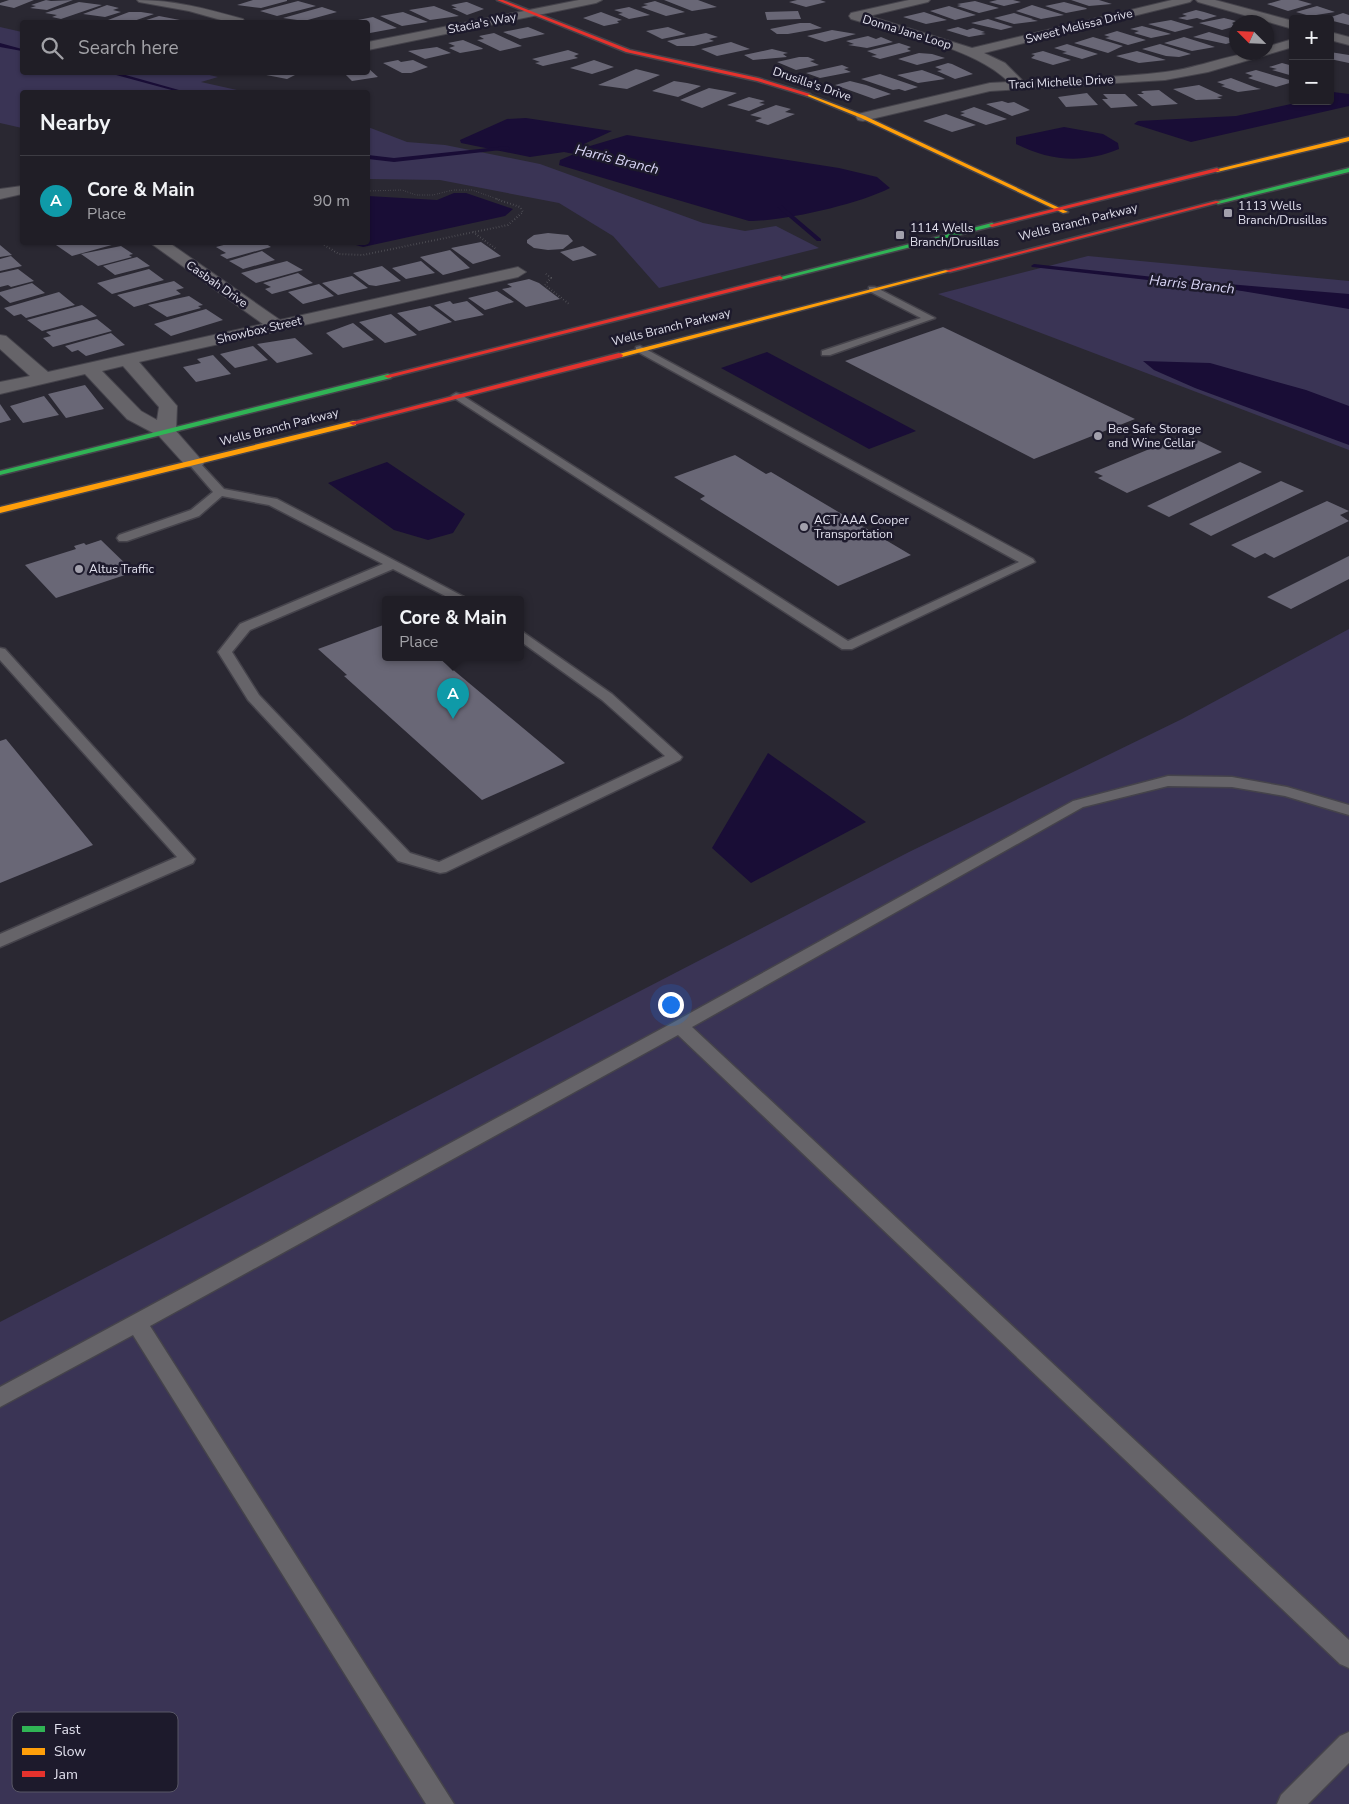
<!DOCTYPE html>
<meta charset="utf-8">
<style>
body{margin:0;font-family:"Nunito Sans",sans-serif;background:#28272e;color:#f1f3f6}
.controls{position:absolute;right:15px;top:15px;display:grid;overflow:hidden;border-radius:5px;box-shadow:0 1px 4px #0004}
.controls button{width:45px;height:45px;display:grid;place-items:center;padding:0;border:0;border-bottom:1px solid #3d3c43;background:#201e26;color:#f1f3f6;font:25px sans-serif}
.compass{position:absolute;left:1229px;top:15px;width:45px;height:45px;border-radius:50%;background:#201e26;box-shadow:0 1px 4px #0004;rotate:294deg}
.you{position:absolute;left:670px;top:1004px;width:18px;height:18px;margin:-12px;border:4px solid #fff;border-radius:50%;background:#1a73e8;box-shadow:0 0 0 8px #1a73e833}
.badge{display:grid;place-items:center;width:32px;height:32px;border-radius:50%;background:#a2a0ac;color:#fff;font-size:16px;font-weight:700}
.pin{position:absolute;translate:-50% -41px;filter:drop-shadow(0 1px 2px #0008)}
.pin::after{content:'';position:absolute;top:26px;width:18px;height:15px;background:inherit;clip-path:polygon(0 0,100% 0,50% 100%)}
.popup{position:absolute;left:382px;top:596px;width:142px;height:65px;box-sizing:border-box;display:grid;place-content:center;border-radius:5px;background:#201e26;filter:drop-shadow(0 1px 4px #0005);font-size:16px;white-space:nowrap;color:#a2a2a7}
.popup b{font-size:19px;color:#f1f3f6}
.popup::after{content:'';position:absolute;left:50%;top:100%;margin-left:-10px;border:10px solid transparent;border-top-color:#201e26}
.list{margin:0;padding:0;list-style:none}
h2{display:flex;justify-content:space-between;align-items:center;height:65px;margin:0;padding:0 20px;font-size:21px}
h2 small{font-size:16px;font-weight:400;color:#a2a2a7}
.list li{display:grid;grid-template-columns:32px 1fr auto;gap:15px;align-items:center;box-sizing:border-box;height:90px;padding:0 20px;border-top:1px solid #3d3c43}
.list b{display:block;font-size:19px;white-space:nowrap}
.list p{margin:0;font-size:16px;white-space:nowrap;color:#a2a2a7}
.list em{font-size:16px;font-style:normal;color:#a2a2a7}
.icon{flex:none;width:28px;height:28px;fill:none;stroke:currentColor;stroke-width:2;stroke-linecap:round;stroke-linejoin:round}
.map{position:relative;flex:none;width:1349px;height:1804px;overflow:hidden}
.search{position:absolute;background:#201e26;box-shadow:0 1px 4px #0004;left:20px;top:20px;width:350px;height:55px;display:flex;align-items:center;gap:12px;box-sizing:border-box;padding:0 18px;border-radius:5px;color:#a2a2a7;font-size:19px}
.panel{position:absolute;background:#201e26;box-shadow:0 1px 4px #0004;left:20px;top:90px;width:350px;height:155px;border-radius:5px}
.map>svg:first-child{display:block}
</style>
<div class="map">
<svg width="1349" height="1804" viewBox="0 0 1349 1804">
<rect width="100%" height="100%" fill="#2a2832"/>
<path fill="#3a3455" d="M0,27L22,32V72L201,73L218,77L201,82L246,92H22V128L0,123Z
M368,127L407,142L445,145L540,164L703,223L745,231L776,226L819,248L659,288L613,236L559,203L440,180L368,179Z
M1088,256L1349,281V450L938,294Z
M1349,629V1804H0V1322L909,852L1182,719Z"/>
<path fill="#190d36" d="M1333,92L1349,94V106L1191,142L1134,124L1138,121L1236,116L1305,101H1330V93Z
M526,118L612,131L584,144L590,146L627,135L839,168L877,177L890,188C859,204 785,221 749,221L559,165L560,160L574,154L564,152L530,157L461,143L460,140L507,119Z
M1064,127L1103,134L1118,143L1119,149C1083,164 1050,161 1016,144V137Z
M454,193H466L513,209L505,216L363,247L349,243L368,242V196L437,200Z
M1228,284L1349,294V309L1236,290Z
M767,352L916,431L869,449L721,368Z
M1143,361L1210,363L1306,390L1349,406V445L1195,388L1154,370Z
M387,462L465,514L453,533L428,540L394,530L328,483Z
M768,753L866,822L751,883L712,848Z"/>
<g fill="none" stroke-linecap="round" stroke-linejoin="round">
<path fill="#190d36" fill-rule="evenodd" d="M0,43L22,49V51L0,47Z
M105,72H115L186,92H179Z
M508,146L510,149L394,162L368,159V155L394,158Z
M777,205H781L821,239V241H817L777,207Z
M1034,264L1246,287L1249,289L1246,291L1032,267L1031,266Z"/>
</g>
<path fill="#696776" d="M9,0H34L14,8L0,5V3Z
M46,0L51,1L73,0L47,10L30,8L36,6L31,5Z
M253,0H287V1L261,8L237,5Z
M664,0H698L717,7L692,11Z
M797,0H820L826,2L806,7L789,2Z
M997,0H1013L1021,2L1004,6L989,2Z
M1071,0H1099L1112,4L1089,6Z
M1281,0H1298L1312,4L1288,11L1267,4Z
M298,1L316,6L277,16L260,11Z
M655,1L685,12L666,16L641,7L648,5L643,4Z
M975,1L999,8L979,13L957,6L961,5L957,4Z
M79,2L102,5L61,19L52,17L57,15L45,13Z
M466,2H467L484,9L467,15L452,8H457L451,5Z
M1064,2L1086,8L1087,9L1066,13L1045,6Z
M107,5L119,8L113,10L121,12L105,17L83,14Z
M1032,5L1064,15L1041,19L1016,11Z
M434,6L459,16L430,20L409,10Z
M949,6L976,15L955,20L930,11Z
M1317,6L1335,12L1310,16L1296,12Z
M322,7L337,12L304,21L283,18Z
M629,7L650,15L629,19L618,14L623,13L614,10Z
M1196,10L1204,12L1217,16L1203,20L1197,18L1187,20L1178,18L1187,16L1182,14Z
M798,11L801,19L767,20L765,12Z
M129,12H141L154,14L131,22H109L114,21L108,20Z
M403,12L428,22L402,26L380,16Z
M601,12L622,20L617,21L619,23L604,26L583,18Z
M924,12L947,20L926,24L903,17Z
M1014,13L1033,19H1031L1038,21L1014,24L994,18Z
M1343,13L1349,15V25L1325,19Z
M159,16L180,20L140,22Z
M373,17L397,28L370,33L368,31V22H348Z
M1224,18L1236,21L1232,23L1236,26L1222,30L1199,23Z
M988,19L1013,27L1001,30L971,23Z
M1171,20L1194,27L1175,32L1148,24Z
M800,23H810L822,28L788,34H777L770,29Z
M1142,26L1168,33L1171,34L1151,38L1134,33L1139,31L1130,29Z
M528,27L545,34L520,39L503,32Z
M668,27L686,34L662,39L646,31Z
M958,27L967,30L973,28L985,32L981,33L986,34L969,37L946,30Z
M832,30L856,34L825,42L807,36Z
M1117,31L1146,40L1128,45L1105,38L1110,37L1104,35Z
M1209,32L1236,40V41L1226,44L1193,37Z
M494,33L522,46L500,51L477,40L484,39L479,36Z
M706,33L718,37L709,39L714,41L694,46H677L667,41Z
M868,36L876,39L881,37L893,42L867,48L848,45L854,44L846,41Z
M1093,37L1123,46L1108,53L1074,43Z
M1184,37L1203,43L1215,47L1192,51L1164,43Z
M463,40L482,48L483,49L460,53L449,48L455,46L448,43Z
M731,42L750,49L717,56L701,49Z
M899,43L911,47L907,49L911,51L880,59L871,56L877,55L867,51Z
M1067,44L1095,53L1098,54L1082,59L1062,53L1067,52L1054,48Z
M1160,44L1191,54L1179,57L1166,56L1142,49Z
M437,47L451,53L425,59L408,51Z
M772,49L788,53L783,54L787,57L753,60L744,55Z
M568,50L579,54L574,56L578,58L543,66L535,63L540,62L532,59Z
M1043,51L1071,60L1053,65L1031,58L1035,55L1031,54Z
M1137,51L1166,60L1139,63L1116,56Z
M1330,52L1349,55V63L1330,59Z
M919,53L932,54L945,58L917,65L898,59Z
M799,57H808L815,60L810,61L819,65L796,70L777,62Z
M398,60L401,62L413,60L428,67L411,73H402L383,63Z
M594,60L614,67L592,74L570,68Z
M948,63L952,64L973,74L955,79L937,71L942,70L935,67Z
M1282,63L1293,66V76L1272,70L1277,69L1269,67Z
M842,65L849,68L844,69L851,72L820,78L806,73Z
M368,68L378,77L352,81L345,74L368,72Z
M636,69L660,75L627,89L598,85Z
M922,70L941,77L945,79L918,83L897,75Z
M1256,70L1293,81V82L1276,87L1248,78L1253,76L1245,73Z
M265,72H301L287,79L261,74Z
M880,74L918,87L905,91L899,89L893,90L861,79Z
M1231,78L1257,88L1261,89L1238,92L1221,86L1225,85L1217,82Z
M674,81L687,83L701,86L678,97L652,91Z
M850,81L866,85L891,94L874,99L835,85Z
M1199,85L1223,96L1217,97L1222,99L1196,100L1173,89Z
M709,88L737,93L702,108L680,100Z
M1159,90L1178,104L1152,106L1137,94H1144L1141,92L1143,91Z
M1087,93L1098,105L1066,107L1058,97Z
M1103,94H1125L1138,106L1111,108L1102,99H1108Z
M749,97L765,101L759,103L765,104L749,111L727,105Z
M1002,101L1008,103L1014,102L1030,110L1012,116L986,104Z
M776,105L791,109L785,112L795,114L768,125L755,121L762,118L750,115Z
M974,107L1007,119L986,125L960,115L965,113L960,112Z
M946,114L976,125L952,132L923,121Z
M548,233L568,235L573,241L563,249L548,250L534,248L527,243V240L534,235Z
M67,242H119V243L72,256L56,245Z
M235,242H263L271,247L227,259L220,255L226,253L216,247Z
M481,242L501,256L473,264L451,248Z
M0,245L12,255L0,257Z
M121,246L133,254L129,255L132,257L98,266L81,254Z
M583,246L597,255L573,261L560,252Z
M450,250L470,268L443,275L420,257Z
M262,251L275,260L243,269L229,261Z
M11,256L22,266L0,271V259Z
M137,257L150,266L115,275L103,266Z
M287,261L303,270L256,283L241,273Z
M421,261L435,273L406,279L392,268Z
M382,266L401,281L376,286L369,285L353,273Z
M18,269L34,281L11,287L8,285L0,287V273Z
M149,269L164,280L112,294L97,283Z
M298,273L313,283L272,294L265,289L271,287L263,283Z
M352,276L368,288L338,295L322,283Z
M529,279L539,283L560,299L526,307L502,289L512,287L507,284Z
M174,281L184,288L176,290L181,294L134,307L117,295Z
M32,283L45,293L10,303L0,295V292Z
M319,284L334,296L303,304L288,292Z
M497,291L514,302L485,310L468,298Z
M59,292L75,305L26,318L21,314L14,316L4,308Z
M189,296L203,305L198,306L201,308L167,317L148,305Z
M450,301L453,304L467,301L484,315L455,321L434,305Z
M82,305L97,316L42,331L27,320Z
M430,306L452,322L419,331L397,313Z
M206,309L223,320L171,336L154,324Z
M391,314L417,335L385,343L359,322Z
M97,319L112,331L53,347L43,338L51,336L46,332Z
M353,323L374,340L343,348L326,333Z
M943,327L1135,419L1034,459L845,361Z
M111,333L125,345L86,356L78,350L72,352L65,346Z
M295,338L313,354L277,363L257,344Z
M253,346L268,360L235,368L220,354Z
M213,355L231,374L196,382L183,367L201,363L197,359Z
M85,385L104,409L66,418L48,394Z
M44,396L59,415L23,423L10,406Z
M0,404L11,420L0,423Z
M1176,438L1184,442L1193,438L1222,452L1127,493L1098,478L1103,476L1094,472Z
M735,455L766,474L771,472L911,555L838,586L700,499L705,496L674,477Z
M1240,462L1262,472L1169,517L1147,506Z
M1281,481L1304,491L1211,536L1189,524Z
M1327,501L1349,511L1340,515L1349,521L1274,558L1265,553L1255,558L1231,545Z
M101,540L134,572L56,598L25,565L76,549L74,546L84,543L86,545Z
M1349,556V579L1291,609L1267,597Z
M386,624V658H439L565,763L482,800L344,676L347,675L318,649Z
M6,739L93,845L0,883V741Z"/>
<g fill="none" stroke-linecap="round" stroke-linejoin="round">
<defs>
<path id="lane" d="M869,287H875L935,318L830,355H822V351L921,318L869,291Z
M640,346L1033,559L1035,562L852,649H842L451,396L456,393L460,394L848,641L1019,562L636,351V347Z
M194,459L198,461L224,489L277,499L470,600H453L393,569L250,630L232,652L259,695L410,853L439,862L665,756L602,700L520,641V630L612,694L682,757L680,760L446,872L440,873L398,861L248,700L218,652L240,624L383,564L269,505L222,496L199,516L127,541H119L117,538L119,535L191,510L213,492L188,463Z
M0,648L5,649L195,859L193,863L0,947V934L177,857L0,660Z
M1168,776L1232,777L1287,787L1349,805V815L1285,796L1232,787L1168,786L1083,807L692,1027L1349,1640V1668L1340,1664L678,1035L150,1326L454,1804H426L133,1335L0,1407V1387L674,1022L1073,801Z
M1349,1732V1763L1308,1804H1277L1281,1795L1340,1736Z"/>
<path id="street" d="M137,0C175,0 207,9 243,19L245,22H228L189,11L139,2Z
M579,0H602L596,3L368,50V42Z
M909,0H930L928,2L869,16L972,48L1172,0H1192L1190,2L984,53L1005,63L1023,81C1070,78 1118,78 1165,72C1200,68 1232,52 1266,52V47L1293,39V47L1208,72L1165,80L990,91L863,121L858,120L856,117L858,114L990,83L1009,82C973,47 900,34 851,19L849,16L851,13Z
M1196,0H1215L1293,21V29L1198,2Z
M1330,32L1349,37V45L1330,40Z
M22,186V194L0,199V189Z
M149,242H168L280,320L518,267L526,272L518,277L139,362L177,406L176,431L204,463L201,467H187L159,436L127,419L85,374L0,394V382L30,376L0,349V335L6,336L48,372L263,324ZM123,366L159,407L157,420L141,411L102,371Z"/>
<path id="fast" d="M1349,168V172L1218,204L1215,202Z
M992,223L994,224V226L780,280L777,278Z
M388,374L392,376L391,378L0,475V471Z"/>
<path id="slow" d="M805,93L865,116L1068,212L1063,213L861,118L805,95Z
M1349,137V141L1217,172L1214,170Z
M946,270L951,271L622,357L615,355Z
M353,421H356V425L0,513V507Z"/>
<path id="jam" d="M497,0H503L630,50L758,78L810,94L807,96L757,81L626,52Z
M1217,168L1220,170L1219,171L992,227L989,225Z
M1216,201L1221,202L950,272L945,271Z
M780,276L783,278L782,279L388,378L384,376Z
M619,353L623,355L622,357L353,425L349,423Z"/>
</defs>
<use href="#lane" stroke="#45434b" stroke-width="3"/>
<use href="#street" stroke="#45434b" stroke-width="2"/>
<use href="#fast" stroke="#45434b" stroke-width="3"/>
<use href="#slow" stroke="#45434b" stroke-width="3"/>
<use href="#jam" stroke="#45434b" stroke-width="3"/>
<path stroke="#626267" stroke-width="1" stroke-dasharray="0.5 2" stroke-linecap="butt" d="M368,191L402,190L416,195H433L453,190H472L500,200"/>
<path stroke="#626267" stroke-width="2" stroke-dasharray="0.5 2.5" stroke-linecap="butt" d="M473,232L496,249
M319,242L339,254L363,255L508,225L523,212L520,207L496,199
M546,274L551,278L545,285L569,304"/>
<use href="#lane" fill="#666469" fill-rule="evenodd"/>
<use href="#street" fill="#666469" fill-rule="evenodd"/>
<use href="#fast" fill="#30b455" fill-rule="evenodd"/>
<use href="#slow" fill="#ff9f0a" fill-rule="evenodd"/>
<use href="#jam" fill="#e5322d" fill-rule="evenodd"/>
</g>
<g fill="#a2a0ac" stroke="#1d1a2c" stroke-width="2">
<rect x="1223" y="208" width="10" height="10" rx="2.5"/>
<rect x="895" y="230" width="10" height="10" rx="2.5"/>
<circle cx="1098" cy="436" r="5"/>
<circle cx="804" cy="527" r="5"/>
<circle cx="79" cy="569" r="5"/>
</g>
<g text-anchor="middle" stroke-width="5" stroke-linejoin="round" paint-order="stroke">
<g font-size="12" fill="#e2e1ee" stroke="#1d1a2c">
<text transform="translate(482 23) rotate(-11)" y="4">Stacia's Way</text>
<text transform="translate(1079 26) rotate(-14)" y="4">Sweet Melissa Drive</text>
<text transform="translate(907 32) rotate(17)" y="4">Donna Jane Loop</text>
<text transform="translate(1061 82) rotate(-3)" y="4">Traci Michelle Drive</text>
<text transform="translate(812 84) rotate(19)" y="4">Drusilla's Drive</text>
<text transform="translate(1078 222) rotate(-14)" y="4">Wells Branch Parkway</text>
<text transform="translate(217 284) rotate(35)" y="4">Casbah Drive</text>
<text transform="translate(671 327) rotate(-14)" y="4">Wells Branch Parkway</text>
<text transform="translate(259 330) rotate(-13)" y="4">Showbox Street</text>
<text transform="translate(279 427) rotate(-14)" y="4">Wells Branch Parkway</text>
</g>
<g font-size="12" fill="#e2e1ee" stroke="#1d1a2c" text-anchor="start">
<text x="1238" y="210">1113 Wells<tspan x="1238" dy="14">Branch/Drusillas</tspan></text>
<text x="910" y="232">1114 Wells<tspan x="910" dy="14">Branch/Drusillas</tspan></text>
<text x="1108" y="433">Bee Safe Storage<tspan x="1108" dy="14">and Wine Cellar</tspan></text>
<text x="814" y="524">ACT AAA Cooper<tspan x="814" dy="14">Transportation</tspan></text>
<text x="89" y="573">Altus Traffic</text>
</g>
<g font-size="14" font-style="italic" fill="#d8d4f5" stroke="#1d1a2c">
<text transform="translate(617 159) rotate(14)" y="5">Harris Branch</text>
<text transform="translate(1192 284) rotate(6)" y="5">Harris Branch</text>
</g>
</g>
<rect x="12" y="1712" width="166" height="80" rx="8" fill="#1d1a2c" stroke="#585666" stroke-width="1"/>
<rect x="22" y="1726" width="23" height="6" fill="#30b455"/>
<rect x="22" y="1748" width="23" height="7" fill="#ff9f0a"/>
<rect x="22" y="1771" width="23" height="6" fill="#e5322d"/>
<g font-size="14" fill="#e2e1ee">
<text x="54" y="1734">Fast</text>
<text x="54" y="1756">Slow</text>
<text x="54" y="1779">Jam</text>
</g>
</svg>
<div class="controls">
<button>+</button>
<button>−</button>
</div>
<svg class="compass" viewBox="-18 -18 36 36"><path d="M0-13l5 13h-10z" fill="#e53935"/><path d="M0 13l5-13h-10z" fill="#a2a2a7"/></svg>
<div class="you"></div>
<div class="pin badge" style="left:453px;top:719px;background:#0f9aa8">A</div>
<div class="popup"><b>Core &amp; Main</b>Place</div>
<div class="search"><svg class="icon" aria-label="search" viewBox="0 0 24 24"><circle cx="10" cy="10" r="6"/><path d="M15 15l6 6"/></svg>Search here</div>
<section class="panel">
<h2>Nearby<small></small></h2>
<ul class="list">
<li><span class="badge" style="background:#0f9aa8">A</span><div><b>Core &amp; Main</b><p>Place</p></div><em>90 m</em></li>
</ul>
</section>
</div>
